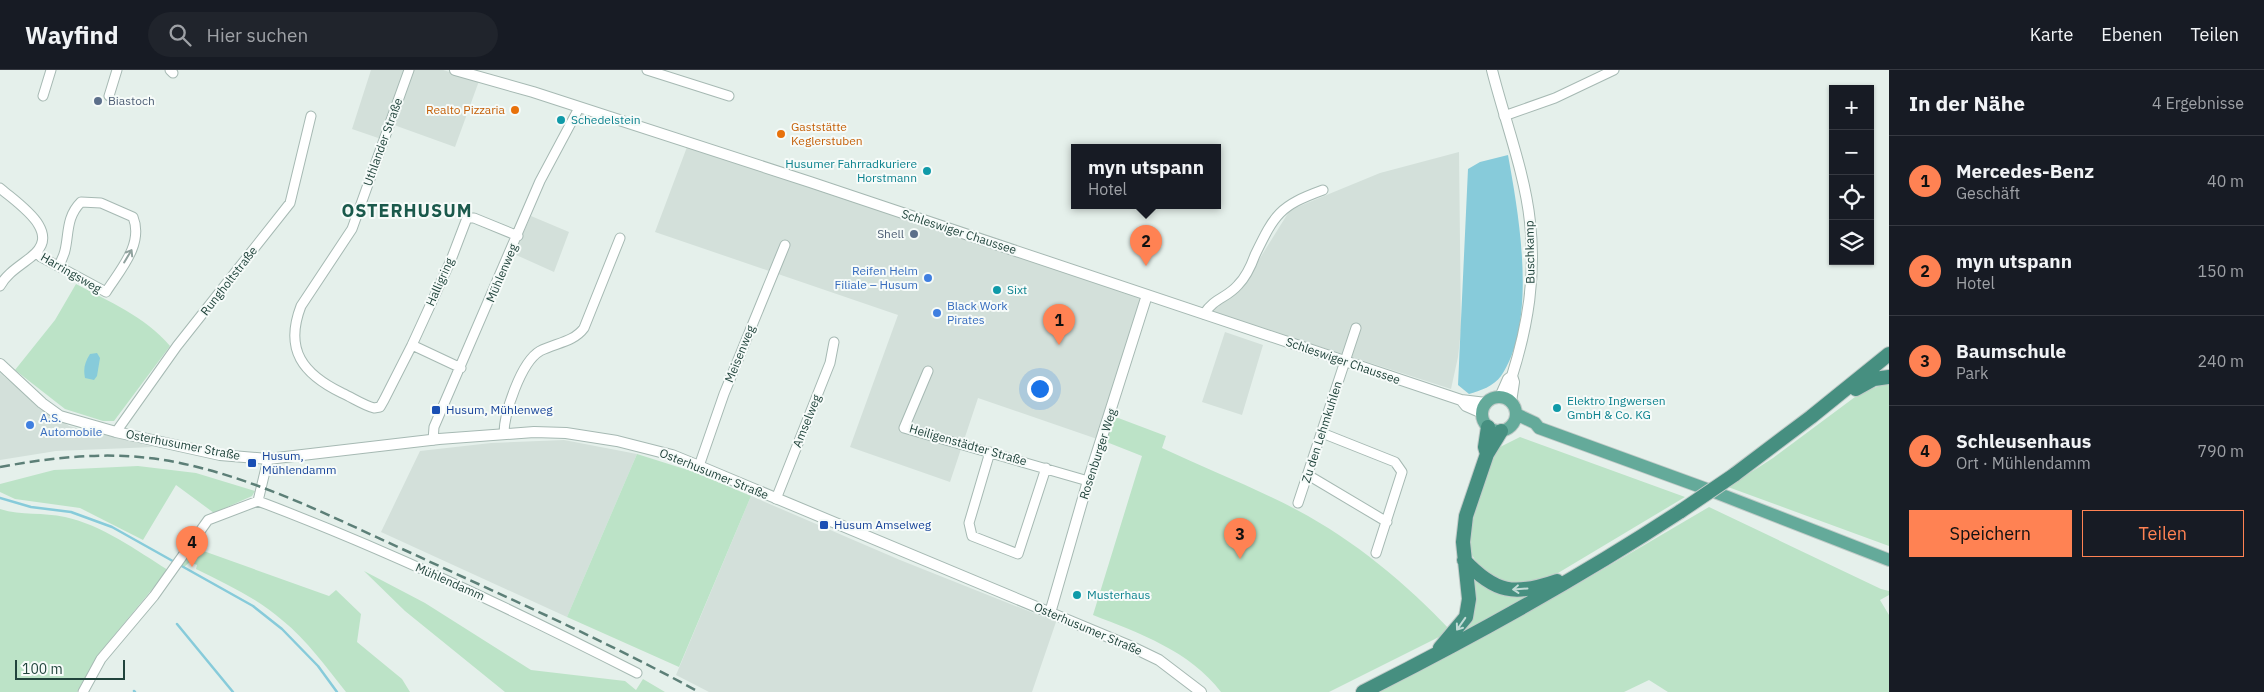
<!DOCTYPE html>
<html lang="de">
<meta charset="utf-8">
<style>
body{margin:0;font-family:"IBM Plex Sans",sans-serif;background:#20242c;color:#f1f3f6}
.controls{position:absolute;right:15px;top:15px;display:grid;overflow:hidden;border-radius:0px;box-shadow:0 1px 4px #0004}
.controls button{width:45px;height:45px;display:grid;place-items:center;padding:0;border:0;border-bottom:1px solid #363941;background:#171b24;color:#f1f3f6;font:25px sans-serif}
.scale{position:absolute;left:15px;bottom:12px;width:110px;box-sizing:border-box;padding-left:5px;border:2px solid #21443c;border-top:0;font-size:14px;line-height:18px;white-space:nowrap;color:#21443c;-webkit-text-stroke:4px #f6fbf9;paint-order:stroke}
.you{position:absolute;left:1039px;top:318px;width:18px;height:18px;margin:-12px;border:4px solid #fff;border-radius:50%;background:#1a73e8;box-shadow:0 0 0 8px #1a73e833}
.badge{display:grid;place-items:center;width:32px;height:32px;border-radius:50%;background:#ff8253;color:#111;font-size:16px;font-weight:700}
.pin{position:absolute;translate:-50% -41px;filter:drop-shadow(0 1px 2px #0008)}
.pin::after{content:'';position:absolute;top:26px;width:18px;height:15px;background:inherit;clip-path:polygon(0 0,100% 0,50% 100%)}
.popup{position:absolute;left:1071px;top:74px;width:150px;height:65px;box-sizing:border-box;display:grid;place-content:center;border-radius:0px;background:#171b24;filter:drop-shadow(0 1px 4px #0005);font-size:16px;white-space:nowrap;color:#9ea1a6}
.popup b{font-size:19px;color:#f1f3f6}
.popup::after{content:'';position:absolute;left:50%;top:100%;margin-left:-10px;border:10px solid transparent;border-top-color:#171b24}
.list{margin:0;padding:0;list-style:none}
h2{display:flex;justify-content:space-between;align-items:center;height:65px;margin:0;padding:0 20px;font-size:21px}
h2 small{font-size:16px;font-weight:400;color:#9ea1a6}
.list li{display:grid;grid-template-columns:32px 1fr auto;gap:15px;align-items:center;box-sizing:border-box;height:90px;padding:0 20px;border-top:1px solid #363941}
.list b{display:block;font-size:19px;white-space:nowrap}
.list p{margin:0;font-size:16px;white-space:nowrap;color:#9ea1a6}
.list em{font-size:16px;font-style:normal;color:#9ea1a6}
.actions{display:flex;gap:10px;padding:15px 20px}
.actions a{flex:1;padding:11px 0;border:1px solid #ff8253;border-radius:0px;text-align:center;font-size:18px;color:#ff8253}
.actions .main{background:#ff8253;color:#111}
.icon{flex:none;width:28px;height:28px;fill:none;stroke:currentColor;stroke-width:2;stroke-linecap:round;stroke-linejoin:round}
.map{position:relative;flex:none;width:1889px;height:622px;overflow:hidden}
header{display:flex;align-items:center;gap:30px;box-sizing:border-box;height:70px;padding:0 25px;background:#171b24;border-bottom:1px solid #363941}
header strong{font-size:24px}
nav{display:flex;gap:28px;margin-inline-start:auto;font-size:18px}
.search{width:350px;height:45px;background:#20242c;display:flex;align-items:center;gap:12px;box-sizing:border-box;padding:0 18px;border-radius:28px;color:#9ea1a6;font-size:19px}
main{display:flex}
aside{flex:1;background:#171b24}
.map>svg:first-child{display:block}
</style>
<header>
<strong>Wayfind</strong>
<div class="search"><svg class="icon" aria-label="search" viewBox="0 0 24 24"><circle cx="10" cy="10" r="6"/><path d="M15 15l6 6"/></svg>Hier suchen</div>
<nav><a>Karte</a><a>Ebenen</a><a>Teilen</a></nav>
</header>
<main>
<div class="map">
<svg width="1889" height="622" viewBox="0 0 1889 622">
<rect width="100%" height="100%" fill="#e5f0eb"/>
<path fill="#d3e0da" d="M371,0H407L384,70L352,59Z
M414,0H443L479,11L455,77L394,55Z
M687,77L1145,227L1100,370L978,328L950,412L850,377L898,245L655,162Z
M1459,82L1461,260L1458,287L1451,319L1210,241L1250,204L1290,140L1380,103Z
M531,146L569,162L554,202L514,184Z
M1225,262L1263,275L1242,345L1202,332Z
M0,303L40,337L69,356L154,377L56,381L0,390Z
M564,370L637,384L567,547L381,462L420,381L491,373Z
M751,426L900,490L1056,552L1032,622H709L676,605Z"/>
<path fill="#bce3c7" d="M76,214C109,232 145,246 170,276L114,351H103L65,339L15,300L55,250Z
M1889,312V476L1728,417L1773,388L1859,324Z
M1113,346L1166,366L1162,378C1207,399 1253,417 1297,440C1354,470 1407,514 1451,561L1329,622H1221C1190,581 1139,563 1093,545L1142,386L1104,371Z
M1520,367L1685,427L1543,512L1510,514L1496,511L1480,498L1472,485L1468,472L1481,416L1498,378Z
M637,384L694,402L751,426L679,597L567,547Z
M138,396L196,403L255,421L252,426L214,443L176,415L143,470L80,438L15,429L0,422V414L54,400Z
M1709,437L1881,519L1889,521V525L1880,530L1889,545V622H1668L1649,610L1624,622H1377L1566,521Z
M0,439C22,446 43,442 65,447C102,455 136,480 168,500L97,586L77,622H0Z
M195,478L329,526L336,520L361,544L357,572L402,609L410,622H346C326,597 307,570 282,550C257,528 226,514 196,499L197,495L190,492L184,497L181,495Z
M1470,500L1533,524L1463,562L1470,550Z
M364,501L425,533L531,600L625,611L636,620L643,609L665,622H505L405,541Z"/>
<path fill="#87cbda" d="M1508,85C1519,146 1538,251 1501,306C1494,316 1480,321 1469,324L1458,315L1468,99L1480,92Z
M97,283L100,288L97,306L94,310L85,308C83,298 85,292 90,284Z"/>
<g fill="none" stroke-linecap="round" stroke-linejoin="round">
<path stroke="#87cbda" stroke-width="2.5" d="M0,428L31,437L71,442L112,457L253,536L282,559L318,596L337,622
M177,554L233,622
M134,621L135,622"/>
<defs>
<path id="minor" d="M170,0L173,3
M409,0L352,159L301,236C284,280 303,304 342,323C353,328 363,335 374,338L380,337L384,330L412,275
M647,0L729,26
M43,26L51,0
M109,26L117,0
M1504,46L1555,28L1614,0
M0,118C18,134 64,162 31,187C20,196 7,203 0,216
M37,183L41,187L106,222C120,200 144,174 133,147L101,133L81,132C61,152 73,175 58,196
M1204,244C1214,228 1227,228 1238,215C1246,207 1251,196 1255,185C1275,144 1279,136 1323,120
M461,298L412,275L451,190L467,148H474L518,166
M928,301L904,358L1088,411
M116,362L177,276L290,133L311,46
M1322,363L1395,392L1402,402L1376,483
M504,364C504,343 521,292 540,281C555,273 574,272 584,258L620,168
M433,370L434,357L540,111L579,38
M990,382L969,453L972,466L1018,484L1046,398
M699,396L724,324L785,175
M1308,405L1387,452
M776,429L830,293L834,272
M258,431L268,389
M1298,433L1356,258
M83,622L101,589L154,526L208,450L258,431C388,480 513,540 637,603"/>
<path id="tertiary" d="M455,0L533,22L810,112L1461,330L1486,333
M1492,0C1504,48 1525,103 1530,152C1536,206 1528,255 1512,306L1508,309L1500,327
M0,294L42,333L60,346L116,362L220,385L268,389L439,369L534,362L566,363L617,371L672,385L699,396L1130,576L1159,590L1201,622
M1461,330L1466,336L1482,343
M1511,332L1514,312L1512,306
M1050,543L1088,411L1147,225"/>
<path id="primary" d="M1482 344a17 17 0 1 1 34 0a17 17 0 1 1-34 0Z
M1516,344L1535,353L1539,358L1712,421L1889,490"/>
<path id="trunk" d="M1856,319L1874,309L1889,307
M1487,384L1485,377L1488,357
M1734,405L1811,347L1889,284
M1464,490C1495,523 1514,526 1557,511
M1440,578L1466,547L1469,529L1463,472L1466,446L1487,384L1501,361
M1363,622C1472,567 1579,508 1681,441"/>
</defs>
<use href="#minor" stroke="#a6b9b3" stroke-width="11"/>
<use href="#tertiary" stroke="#a6b9b3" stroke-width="12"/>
<use href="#primary" stroke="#c1cbc8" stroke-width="14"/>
<use href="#trunk" stroke="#c1cbc8" stroke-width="16"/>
<use href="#minor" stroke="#fff" stroke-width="9"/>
<use href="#tertiary" stroke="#fff" stroke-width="10"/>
<use href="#primary" stroke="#64aa9a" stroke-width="12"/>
<use href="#trunk" stroke="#468f80" stroke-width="14"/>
<path stroke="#5c7f77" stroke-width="2.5" stroke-dasharray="10 5" stroke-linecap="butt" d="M0,397C60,386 119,380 180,393C261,410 336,449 411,483C508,528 606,571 699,622"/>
<defs>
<path id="trunk-bridge" d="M1681,441L1734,405"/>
</defs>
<use href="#trunk-bridge" stroke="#c1cbc8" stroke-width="16" stroke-linecap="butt"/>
<use href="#trunk-bridge" stroke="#468f80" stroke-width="14"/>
</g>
<defs><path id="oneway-shaft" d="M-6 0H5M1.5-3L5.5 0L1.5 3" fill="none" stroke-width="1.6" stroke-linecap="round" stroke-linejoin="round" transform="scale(1.25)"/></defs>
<use stroke="#90a29e" href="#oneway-shaft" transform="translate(128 186) rotate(-59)"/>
<g stroke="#c1dbd5">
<use href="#oneway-shaft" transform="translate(1520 519) rotate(176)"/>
<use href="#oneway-shaft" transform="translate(1461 554) rotate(125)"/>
</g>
<g fill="#5c6f8a" stroke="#f6fbf9" stroke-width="2">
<circle cx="98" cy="31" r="5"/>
<circle cx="914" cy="164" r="5"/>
</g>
<g fill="#e8710a" stroke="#f6fbf9" stroke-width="2">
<circle cx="515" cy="40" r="5"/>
<circle cx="781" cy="64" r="5"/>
</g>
<g fill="#0f9aa8" stroke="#f6fbf9" stroke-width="2">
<circle cx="561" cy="50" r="5"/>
<circle cx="927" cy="101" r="5"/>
<circle cx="997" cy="220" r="5"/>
<circle cx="1557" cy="338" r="5"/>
<circle cx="1077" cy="525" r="5"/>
</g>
<g fill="#3f7fe0" stroke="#f6fbf9" stroke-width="2">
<circle cx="928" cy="208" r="5"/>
<circle cx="937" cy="243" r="5"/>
<circle cx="30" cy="355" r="5"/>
</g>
<g fill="#1a4fb4" stroke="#f6fbf9" stroke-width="2">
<rect x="431" y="335" width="10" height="10" rx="2.5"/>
<rect x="247" y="388" width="10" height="10" rx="2.5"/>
<rect x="819" y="450" width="10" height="10" rx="2.5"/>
</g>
<g text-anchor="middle" stroke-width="4" stroke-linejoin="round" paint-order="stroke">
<g font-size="12" fill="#4e5e75" stroke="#f6fbf9" text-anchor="start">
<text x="108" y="35">Biastoch</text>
<text x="904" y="168" text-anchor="end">Shell</text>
</g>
<g font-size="12" fill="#c56008" stroke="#f6fbf9" text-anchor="end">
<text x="505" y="44">Realto Pizzaria</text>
<text x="791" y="61" text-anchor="start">Gaststätte<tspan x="791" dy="14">Keglerstuben</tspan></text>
</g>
<g font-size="12" fill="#0d838f" stroke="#f6fbf9" text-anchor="start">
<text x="571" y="54">Schedelstein</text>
<text x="917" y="98" text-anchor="end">Husumer Fahrradkuriere<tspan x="917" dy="14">Horstmann</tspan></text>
<text x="1007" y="224">Sixt</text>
<text x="1567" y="335">Elektro Ingwersen<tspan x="1567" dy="14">GmbH &amp; Co. KG</tspan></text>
<text x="1087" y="529">Musterhaus</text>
</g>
<g font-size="12" fill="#21443c" stroke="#f6fbf9">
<text transform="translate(383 72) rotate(-70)" y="4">Uthlander Straße</text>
<text transform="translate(959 162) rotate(18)" y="4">Schleswiger Chaussee</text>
<text transform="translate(1530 182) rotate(-91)" y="4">Buschkamp</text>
<text transform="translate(71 203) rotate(30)" y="4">Harringsweg</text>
<text transform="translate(502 203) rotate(-67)" y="4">Mühlenweg</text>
<text transform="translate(229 211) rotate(-52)" y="4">Rungholtstraße</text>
<text transform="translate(440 212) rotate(-66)" y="4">Halligring</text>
<text transform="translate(740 284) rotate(-68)" y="4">Meisenweg</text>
<text transform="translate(1343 291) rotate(19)" y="4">Schleswiger Chaussee</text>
<text transform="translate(807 351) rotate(-68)" y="4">Amselweg</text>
<text transform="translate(1322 362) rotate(-72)" y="4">Zu den Lehmkuhlen</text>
<text transform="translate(183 375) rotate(11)" y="4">Osterhusumer Straße</text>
<text transform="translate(968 375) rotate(16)" y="4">Heiligenstädter Straße</text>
<text transform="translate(1098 384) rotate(-72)" y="4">Rosenburger Weg</text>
<text transform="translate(714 404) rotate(22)" y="4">Osterhusumer Straße</text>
<text transform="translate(450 512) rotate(24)" y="4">Mühlendamm</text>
<text transform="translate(1088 559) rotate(23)" y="4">Osterhusumer Straße</text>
</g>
<g font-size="12" fill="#366cbe" stroke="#f6fbf9" text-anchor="start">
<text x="918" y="205" text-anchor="end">Reifen Helm<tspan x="918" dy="14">Filiale – Husum</tspan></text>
<text x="947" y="240">Black Work<tspan x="947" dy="14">Pirates</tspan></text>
<text x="40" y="352">A.S.<tspan x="40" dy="14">Automobile</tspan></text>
</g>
<g font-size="12" fill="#164399" stroke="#f6fbf9" text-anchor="start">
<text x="446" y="344">Husum, Mühlenweg</text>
<text x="262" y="390">Husum,<tspan x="262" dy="14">Mühlendamm</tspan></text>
<text x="834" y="459">Husum Amselweg</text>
</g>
<g font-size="18" font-weight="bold" letter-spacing="1" fill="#1a594b" stroke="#f6fbf9">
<text x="407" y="147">OSTERHUSUM</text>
</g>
</g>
</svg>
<div class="controls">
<button>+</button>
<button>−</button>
<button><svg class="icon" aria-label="locate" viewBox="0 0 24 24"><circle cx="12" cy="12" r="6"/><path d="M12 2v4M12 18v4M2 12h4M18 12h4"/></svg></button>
<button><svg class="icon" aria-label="layers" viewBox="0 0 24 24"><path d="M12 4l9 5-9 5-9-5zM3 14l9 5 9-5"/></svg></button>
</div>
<div class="scale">100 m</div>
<div class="you"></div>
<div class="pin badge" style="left:1059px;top:275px">1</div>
<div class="pin badge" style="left:1146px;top:196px">2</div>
<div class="popup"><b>myn utspann</b>Hotel</div>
<div class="pin badge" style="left:1240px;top:489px">3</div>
<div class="pin badge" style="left:192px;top:497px">4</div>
</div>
<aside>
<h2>In der Nähe<small>4 Ergebnisse</small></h2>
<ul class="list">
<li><span class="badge">1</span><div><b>Mercedes-Benz</b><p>Geschäft</p></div><em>40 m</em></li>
<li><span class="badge">2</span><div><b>myn utspann</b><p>Hotel</p></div><em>150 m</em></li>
<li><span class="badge">3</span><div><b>Baumschule</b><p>Park</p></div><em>240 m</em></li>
<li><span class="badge">4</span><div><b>Schleusenhaus</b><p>Ort · Mühlendamm</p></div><em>790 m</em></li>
</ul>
<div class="actions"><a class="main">Speichern</a><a>Teilen</a></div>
</aside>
</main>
